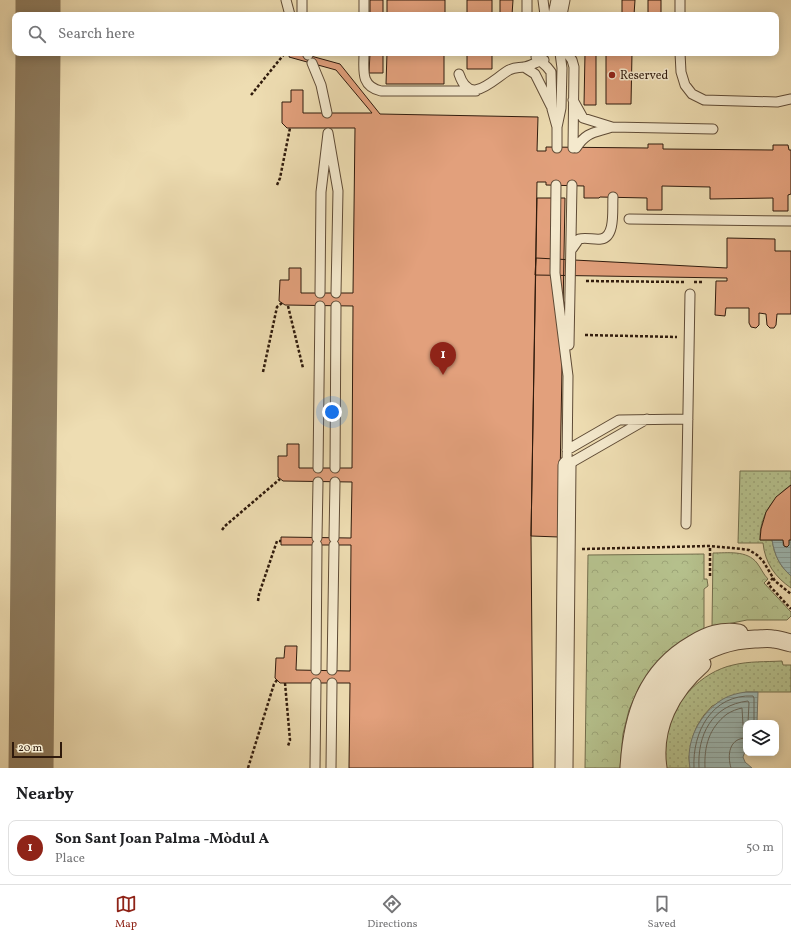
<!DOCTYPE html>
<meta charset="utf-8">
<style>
body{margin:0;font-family:Vollkorn,serif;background:#f2f2f2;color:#202124}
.controls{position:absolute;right:12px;bottom:12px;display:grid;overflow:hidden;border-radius:8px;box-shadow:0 2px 10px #0003}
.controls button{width:36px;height:36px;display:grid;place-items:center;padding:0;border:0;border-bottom:1px solid #e0e0e0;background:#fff;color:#202124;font:20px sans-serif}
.scale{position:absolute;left:12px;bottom:10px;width:50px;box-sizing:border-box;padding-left:4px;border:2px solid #2f1a0c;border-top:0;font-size:11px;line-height:14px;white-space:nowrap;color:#2f1a0c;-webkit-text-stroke:3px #f4e9cd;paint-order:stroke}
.you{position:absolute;left:332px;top:412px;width:14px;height:14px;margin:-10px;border:3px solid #fff;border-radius:50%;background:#1a73e8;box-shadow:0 0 0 6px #1a73e833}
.badge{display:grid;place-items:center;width:26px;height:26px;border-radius:50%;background:#8f2418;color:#fff;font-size:13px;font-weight:700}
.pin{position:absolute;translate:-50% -33px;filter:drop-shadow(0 1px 2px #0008)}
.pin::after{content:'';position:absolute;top:21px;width:14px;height:12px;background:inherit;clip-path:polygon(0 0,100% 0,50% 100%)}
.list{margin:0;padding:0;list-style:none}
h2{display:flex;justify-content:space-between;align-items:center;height:52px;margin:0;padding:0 16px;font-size:17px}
h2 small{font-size:13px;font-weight:400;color:#757577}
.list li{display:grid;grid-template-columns:26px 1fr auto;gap:12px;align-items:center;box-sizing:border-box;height:56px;margin:0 8px 8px;padding:0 8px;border:1px solid #e0e0e0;border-radius:8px}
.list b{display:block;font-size:15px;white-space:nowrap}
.list p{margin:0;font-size:13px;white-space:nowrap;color:#757577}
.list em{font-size:13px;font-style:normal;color:#757577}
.icon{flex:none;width:22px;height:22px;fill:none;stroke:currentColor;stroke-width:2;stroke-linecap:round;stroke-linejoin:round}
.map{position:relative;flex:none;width:791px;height:768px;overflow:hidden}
.search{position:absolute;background:#fff;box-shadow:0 2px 10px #0003;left:12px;right:12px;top:12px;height:44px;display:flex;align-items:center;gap:10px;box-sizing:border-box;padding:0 14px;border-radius:8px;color:#757577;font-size:15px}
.sheet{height:116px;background:#fff}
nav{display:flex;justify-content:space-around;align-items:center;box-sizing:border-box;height:56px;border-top:1px solid #e0e0e0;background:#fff;font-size:11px;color:#757577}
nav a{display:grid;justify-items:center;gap:2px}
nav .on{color:#8f2418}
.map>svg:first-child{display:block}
</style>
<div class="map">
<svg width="791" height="768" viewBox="0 0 791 768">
<defs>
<pattern id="grass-dots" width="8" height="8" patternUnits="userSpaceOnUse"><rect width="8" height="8" fill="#b6c28e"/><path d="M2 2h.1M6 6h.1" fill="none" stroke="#9da679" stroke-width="1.8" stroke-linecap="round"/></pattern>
<pattern id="park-crowns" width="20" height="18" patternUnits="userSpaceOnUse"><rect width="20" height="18" fill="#b6c28e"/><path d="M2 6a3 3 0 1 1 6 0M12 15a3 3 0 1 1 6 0" fill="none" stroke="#9da679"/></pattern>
<pattern id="water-rules" width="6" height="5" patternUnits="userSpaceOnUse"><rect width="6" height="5" fill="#9dbab6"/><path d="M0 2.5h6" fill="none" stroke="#889f9b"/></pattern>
</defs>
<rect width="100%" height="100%" fill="#eeddb2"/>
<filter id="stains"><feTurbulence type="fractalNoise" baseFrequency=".005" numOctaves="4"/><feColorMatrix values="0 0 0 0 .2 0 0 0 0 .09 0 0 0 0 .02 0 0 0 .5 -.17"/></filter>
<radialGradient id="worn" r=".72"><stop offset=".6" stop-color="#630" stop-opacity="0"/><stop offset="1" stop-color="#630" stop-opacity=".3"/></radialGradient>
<path fill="url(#grass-dots)" stroke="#726e4d" d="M740,471H791V485C773,497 759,517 760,540H772C775,556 779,565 791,576V588C775,577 765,563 763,543H738Z
M782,661L783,665H791V692H746L712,706L704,715L697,726L693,736L689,757L690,768H663C664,757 664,745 666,734C673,702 701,672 733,665C749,661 766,662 782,661Z"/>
<path fill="url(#park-crowns)" stroke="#726e4d" d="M713,553C728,553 747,550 757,563C761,568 763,574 768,579L764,583L791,612V616L787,620H747L712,627Z
M704,554V579H707L708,586L704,589V630L652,669L639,687L629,710L623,734L620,768H585L588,555Z"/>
<path fill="url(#water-rules)" stroke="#717a72" d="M772,540H783V545L786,547H787L789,540H791V576C779,565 775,556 772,540Z
M746,692H758L757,723H746V749L743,757L745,762L752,768H690C685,741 700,713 723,699C730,695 738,693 746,692Z"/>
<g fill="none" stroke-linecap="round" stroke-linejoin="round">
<path stroke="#666a61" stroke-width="1" d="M694,768C692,732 712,694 753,696L754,698V723
M699,768C697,735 712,705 748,701L749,703L748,723
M705,768C704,746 709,728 727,714C732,711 737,709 742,708L743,725L746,732
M731,768C727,755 729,738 746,738"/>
<path stroke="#8e7c5f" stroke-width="45" d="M38,15V0
M31,768L38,53"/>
</g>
<path fill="#e2a07c" stroke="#2f1a0c" d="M370,0H383V15H370Z
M387,0H445V15H387Z
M467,0H492V15H467Z
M500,0H513L512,15H500Z
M622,0H635L634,15H622Z
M648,0H661V15H648Z
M290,53H300L340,64L380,114L538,117L537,151H546V147L648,148V144H663V149L773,150V145H788L789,150H791V194L788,195V211H773V198L710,199V187L662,186V210H647V198L600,197L599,198H584V186L546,185V182H537L531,536L533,768H349L350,683H280L275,678L276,658H284L285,646H297L296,670L350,671L351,545H281V537L351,538L352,482L283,481L278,477V456H287V444H299V468H352L353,306L285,305L279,301L280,280H289V268H301V293H353L355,128H287L282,123V102H291V90H303V113H372L336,70L289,57Z
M370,53H383V73H369Z
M387,53H444V84H386Z
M467,53H492V69H467Z
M585,53H596V105H584Z
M606,53H632L631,104H606Z
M537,198H565L559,537L531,536Z
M727,238L775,239V251H791V314H777L776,325L774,328H770L767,325L766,314L759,313V325L756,328L751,327L749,323V308H726L725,316L715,315L716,281H727V278L535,275L536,258L727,268Z
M791,485V540H789V545L787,547L784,546L783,540H760L761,529L766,512L776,497Z"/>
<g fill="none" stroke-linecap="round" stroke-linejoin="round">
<defs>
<path id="lane" d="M286,0L290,15
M543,0L545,15
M680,0V15
M302,15V0
M364,15V0
M527,15V0
M553,15L556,0
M562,15L565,0
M307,53L308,55
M364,53C364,70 360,86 381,91H476
M567,53L572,60L574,67L573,148
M680,53L681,72L685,85L692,94L704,100L777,102L791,99
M536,57L547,67L551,72L552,109L557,127L561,108L562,68L560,53
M312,63L321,85L327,113
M524,67L535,74L551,106
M459,74C470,107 492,80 509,70C515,67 518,68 524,67C531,66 537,61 544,60
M573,100L583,118L612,127L713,129
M557,148V127
M576,148C587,131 595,133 612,127
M556,185L555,273L568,376L567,465L647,419
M629,219L791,221
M572,249L579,239C586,237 594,240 601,239C616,237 612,208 613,197
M320,293L321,192L328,133L338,191L336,293
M569,345L572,185
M567,450L619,420L688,419
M318,468L320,306
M335,468L336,306
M686,524L690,294
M317,538L318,482
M334,538L335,482
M316,670L317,545
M332,670L334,545
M315,768L316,683
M331,768L332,683"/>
<path id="street" d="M564,768L567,465
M629,768C632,716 646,671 693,644C708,635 722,630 739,633
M644,768C644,752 644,735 649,720C664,671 705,641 755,639C761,639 768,638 773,639C779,639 785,642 791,643
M658,768C652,727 671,691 702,664"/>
</defs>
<use href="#lane" stroke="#5f4b36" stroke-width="11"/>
<use href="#street" stroke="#5f4b36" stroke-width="19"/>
<path stroke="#2f1a0c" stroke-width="2.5" stroke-dasharray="3 2" stroke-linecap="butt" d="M286,53L290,54
M251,95L285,53
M277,185L280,178L290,128
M586,281L685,282
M694,282H704
M288,306L303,368
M585,335L677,337
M263,372L277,307L282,303
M222,530L225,526L280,479
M582,549L710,546L742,549L749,550L757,555L763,561L775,581L791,594
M710,576V546
M773,578L768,584L791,609
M258,601L259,594L277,541H281
M285,683L290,740L288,746
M248,768L274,684L277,680"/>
<use href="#lane" stroke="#f4e9cd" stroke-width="9"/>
<use href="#street" stroke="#f4e9cd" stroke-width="17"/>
</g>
<circle fill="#8f2418" stroke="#f4e9cd" stroke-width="1.5" cx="612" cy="75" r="4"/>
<g text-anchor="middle" stroke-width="3" stroke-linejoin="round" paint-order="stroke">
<g font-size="12" fill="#2f1a0c" stroke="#f4e9cd" text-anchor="start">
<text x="620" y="79">Reserved</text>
</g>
</g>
<rect width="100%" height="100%" filter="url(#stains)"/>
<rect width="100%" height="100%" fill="url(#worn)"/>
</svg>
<div class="controls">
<button><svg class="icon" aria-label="layers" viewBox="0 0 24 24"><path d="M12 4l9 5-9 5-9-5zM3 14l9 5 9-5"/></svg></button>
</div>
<div class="scale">20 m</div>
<div class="you"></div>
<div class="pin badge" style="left:443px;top:375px">1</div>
<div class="search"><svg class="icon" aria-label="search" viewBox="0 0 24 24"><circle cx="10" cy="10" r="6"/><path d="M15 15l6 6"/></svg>Search here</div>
</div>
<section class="sheet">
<h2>Nearby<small></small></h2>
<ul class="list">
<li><span class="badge">1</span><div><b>Son Sant Joan Palma -Mòdul A</b><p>Place</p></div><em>50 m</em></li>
</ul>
</section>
<nav>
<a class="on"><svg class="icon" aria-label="map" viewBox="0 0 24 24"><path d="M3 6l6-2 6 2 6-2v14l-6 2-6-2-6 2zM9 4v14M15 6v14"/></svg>Map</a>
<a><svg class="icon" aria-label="directions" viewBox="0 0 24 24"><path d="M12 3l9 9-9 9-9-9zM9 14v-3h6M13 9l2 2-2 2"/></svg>Directions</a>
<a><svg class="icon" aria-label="saved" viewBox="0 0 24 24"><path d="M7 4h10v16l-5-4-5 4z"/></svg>Saved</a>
</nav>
